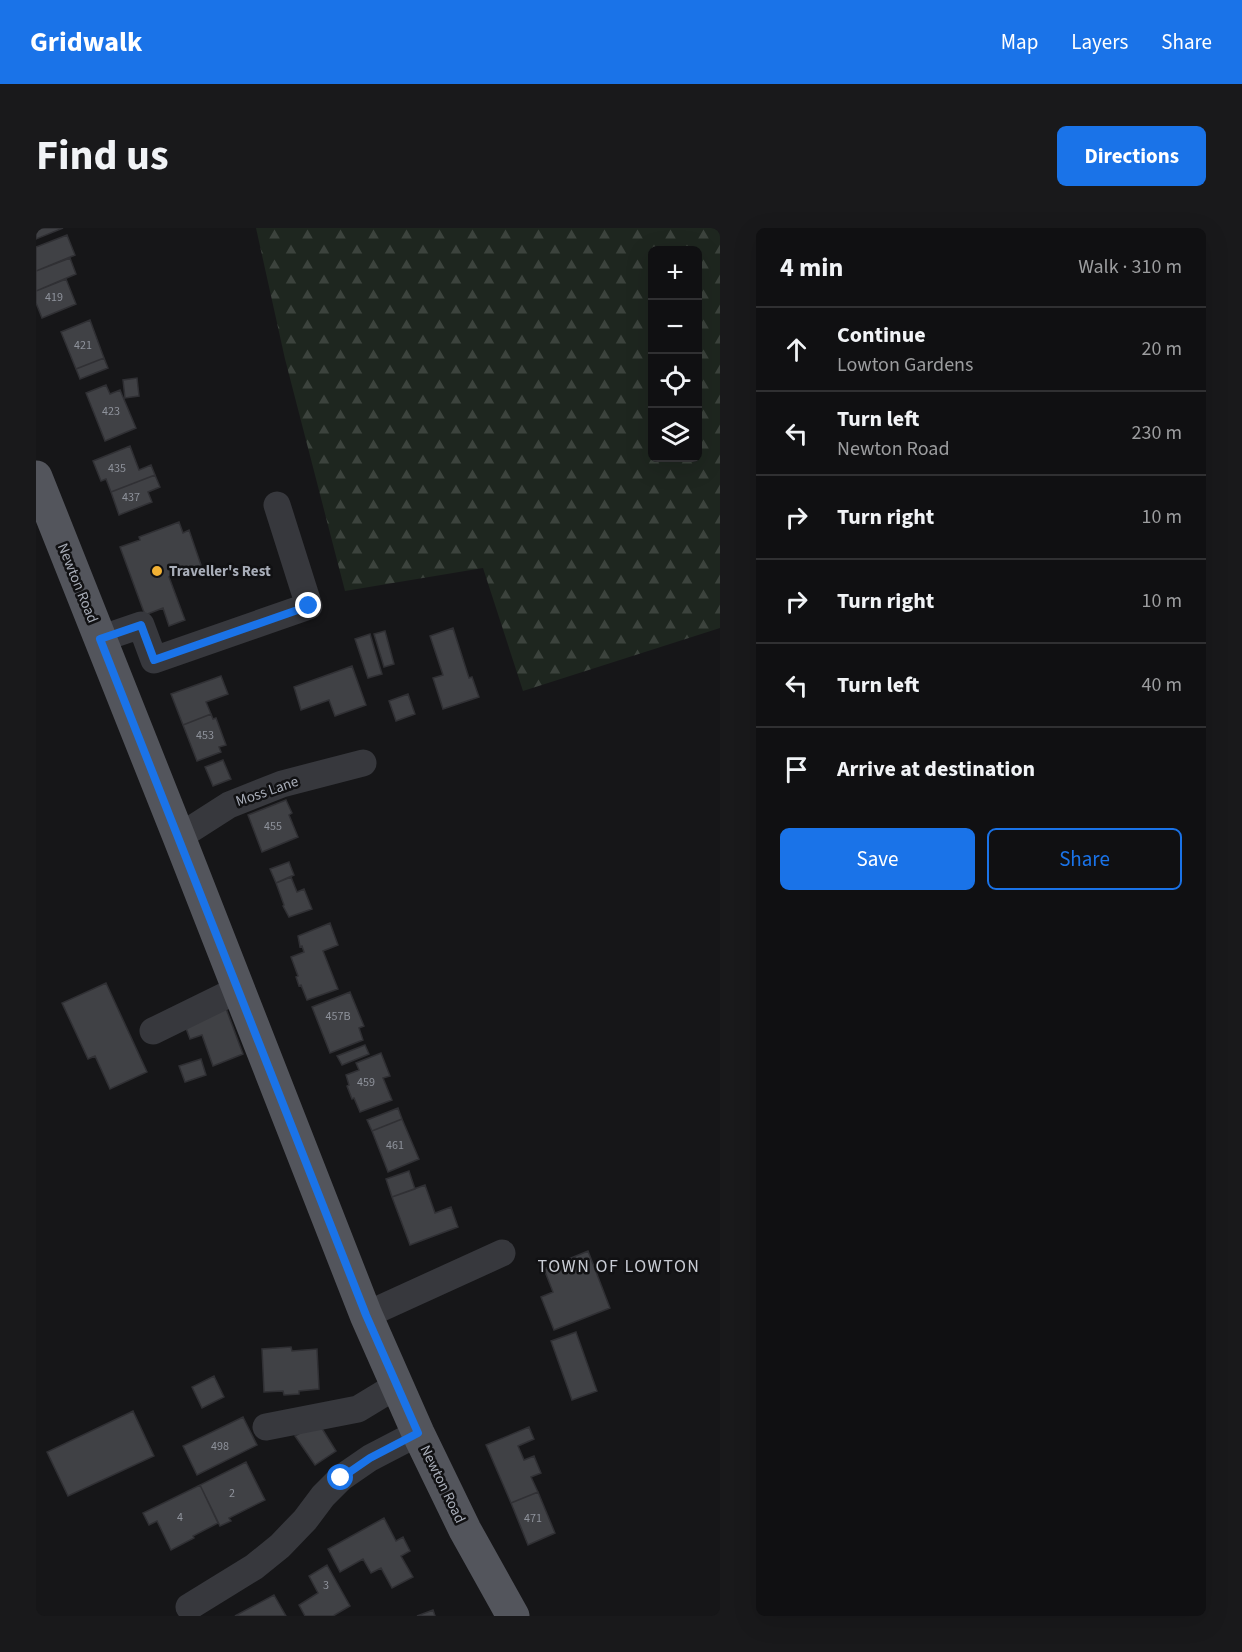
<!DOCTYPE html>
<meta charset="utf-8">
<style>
body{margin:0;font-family:"Source Sans 3",sans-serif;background:#19191b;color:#f1f3f6}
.controls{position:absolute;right:18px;top:18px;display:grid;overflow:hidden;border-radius:9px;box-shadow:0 6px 24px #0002}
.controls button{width:54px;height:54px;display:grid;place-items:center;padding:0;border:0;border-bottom:2px solid #303032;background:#101012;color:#f1f3f6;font:30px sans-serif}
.stop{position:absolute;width:18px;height:18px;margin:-14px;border:4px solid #1a73e8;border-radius:50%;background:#fff}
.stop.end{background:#1a73e8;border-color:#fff;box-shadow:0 2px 6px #0008}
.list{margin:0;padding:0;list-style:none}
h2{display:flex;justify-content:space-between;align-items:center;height:78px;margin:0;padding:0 24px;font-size:26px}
h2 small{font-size:20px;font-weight:400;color:#9c9d9f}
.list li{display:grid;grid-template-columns:39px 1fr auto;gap:18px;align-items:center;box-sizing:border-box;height:84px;padding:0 24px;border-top:2px solid #303032}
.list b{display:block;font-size:22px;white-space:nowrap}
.list p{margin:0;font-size:20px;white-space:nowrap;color:#9c9d9f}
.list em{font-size:20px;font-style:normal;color:#9c9d9f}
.actions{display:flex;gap:12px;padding:18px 24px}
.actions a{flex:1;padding:14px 0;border:2px solid #1a73e8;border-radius:9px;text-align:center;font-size:21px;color:#1a73e8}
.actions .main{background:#1a73e8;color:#fff}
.icon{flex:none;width:33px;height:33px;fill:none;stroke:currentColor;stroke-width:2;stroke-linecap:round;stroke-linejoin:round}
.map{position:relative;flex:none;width:684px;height:1388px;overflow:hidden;border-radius:9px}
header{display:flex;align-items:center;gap:36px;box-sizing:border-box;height:84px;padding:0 30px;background:#1a73e8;color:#fff}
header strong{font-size:28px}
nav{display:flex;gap:33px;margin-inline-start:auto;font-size:21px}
.intro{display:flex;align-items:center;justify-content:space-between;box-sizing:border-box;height:144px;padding:0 36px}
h1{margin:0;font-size:42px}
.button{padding:15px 27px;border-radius:9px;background:#1a73e8;color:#fff;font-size:21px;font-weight:700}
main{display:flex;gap:36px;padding:0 36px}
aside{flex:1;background:#101012;border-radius:9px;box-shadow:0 6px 24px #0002}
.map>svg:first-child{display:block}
</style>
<header>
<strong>Gridwalk</strong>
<nav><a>Map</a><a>Layers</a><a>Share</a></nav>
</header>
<div class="intro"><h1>Find us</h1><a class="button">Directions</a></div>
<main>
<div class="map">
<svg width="684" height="1388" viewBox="0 0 684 1388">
<defs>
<pattern id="forest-firs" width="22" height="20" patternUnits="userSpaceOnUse" patternTransform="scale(1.5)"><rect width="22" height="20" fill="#1e261f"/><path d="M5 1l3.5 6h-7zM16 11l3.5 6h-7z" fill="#3c433d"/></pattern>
</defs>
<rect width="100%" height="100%" fill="#161618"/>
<path fill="url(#forest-firs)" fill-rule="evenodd" d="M220,0H684V400L487,463L447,340L309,363L249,131ZM616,22H662V230H616Z"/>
<path fill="#404145" stroke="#303034" stroke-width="1.5" d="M0,0H27L0,11Z
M31,7L39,27L0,43V19Z
M34,30L40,46L0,63V43Z
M30,51L40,76L6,90L0,75V63Z
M54,92L68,130L40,141L25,104Z
M68,130L72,140L44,151L40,141Z
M101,150L103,168L89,170L87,152Z
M70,157L74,166L84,162L100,200L69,213L50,165Z
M94,218L103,242L115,237L119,247L75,264L70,251L65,253L57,233Z
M119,247L124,259L112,264L116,274L83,287L75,264Z
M143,294L147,305L153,302L165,337L133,349L149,392L133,398L127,380L109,387L84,319L104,312L103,309Z
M417,400L433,450L436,449L443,469L407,481L397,450L407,447L394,408Z
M349,403L358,436L348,439L338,406Z
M334,406L346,446L332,450L319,411Z
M316,438L330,477L299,488L293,472L265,482L258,459Z
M185,448L192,466L170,474L175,486L147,497L135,466Z
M372,466L379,486L360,493L353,473Z
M175,486L177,491L180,490L190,517L183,519L185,524L161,533L147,497Z
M187,532L195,551L177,558L169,539Z
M250,572L256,585L253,587L262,609L226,624L212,587Z
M253,634L258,647L240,655L234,641Z
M255,649L261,664L268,661L276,681L253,689L247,678L248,677L240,655Z
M294,695L302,717L287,723L302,761L271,772L265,757L263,758L260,749L262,748L255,729L268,724L266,718L264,719L262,708Z
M70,755L111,844L74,861L59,828L52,831L26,775Z
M314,764L328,798L323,800L327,812L294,825L276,779Z
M188,775L207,826L177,838L166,807L154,811L148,795Z
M329,817L333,826L306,837L301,828Z
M345,825L354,848L347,850L356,872L324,884L318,870L316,871L311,858L313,857L310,847L323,842L320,835Z
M165,831L170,847L149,854L143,838Z
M362,880L366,891L336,903L331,892Z
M366,891L383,931L352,944L336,903Z
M373,943L379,961L356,969L350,951Z
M389,957L399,985L415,979L422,999L374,1017L356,969Z
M552,1023L574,1080L518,1102L505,1069L517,1064L508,1041Z
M540,1104L561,1163L536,1172L515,1113Z
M255,1119L256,1123L281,1121L283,1161L263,1163V1166L248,1167L247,1163L228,1164L226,1121Z
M178,1148L188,1169L166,1180L156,1159Z
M97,1183L118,1228L32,1268L11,1224Z
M207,1189L221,1217L161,1247L147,1218Z
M282,1194L300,1223L279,1237L259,1208Z
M493,1199L498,1211L482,1218L488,1232L498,1228L505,1245L495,1249L502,1264L475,1275L450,1217Z
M210,1234L229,1272L193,1290L195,1293L184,1298L164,1257Z
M164,1257L182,1295L157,1308L158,1310L135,1322L121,1293L113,1297L107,1285Z
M502,1264L519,1305L492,1317L475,1275Z
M348,1290L360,1313L367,1309L374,1323L365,1328L377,1349L356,1360L345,1340L335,1345L327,1331L304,1344L292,1321Z
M291,1337L314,1378L297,1388H269L263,1377L282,1365L273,1348Z
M238,1367L250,1388H199Z
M397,1382L399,1388H381Z"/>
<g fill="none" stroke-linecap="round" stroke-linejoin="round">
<path stroke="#37383d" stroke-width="27" d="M64,411L105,397L118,432L273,378L241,277
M143,609L193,577L246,556L327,535
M117,803L203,761
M330,1087L466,1025
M230,1199L322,1181L360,1158
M153,1379L218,1339L244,1318L269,1292L287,1268L305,1250L334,1230L382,1205"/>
<path stroke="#53555c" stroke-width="33" d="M0,249L143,609L330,1087L382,1205L429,1302L477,1388"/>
</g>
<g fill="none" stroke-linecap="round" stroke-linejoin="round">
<path stroke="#1a73e8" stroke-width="8" d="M273,378L118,432L105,397L64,411L330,1087L382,1205L334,1230L305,1250"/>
</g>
<circle fill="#f2b134" stroke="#111113" stroke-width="2" cx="121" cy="343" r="6"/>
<g text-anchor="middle" stroke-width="5" stroke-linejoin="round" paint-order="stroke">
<g font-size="12" fill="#8e929b">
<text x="18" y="73">419</text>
<text x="47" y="121">421</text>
<text x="75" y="187">423</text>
<text x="81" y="244">435</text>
<text x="95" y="273">437</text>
<text x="169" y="511">453</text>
<text x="237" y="602">455</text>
<text x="302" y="792">457B</text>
<text x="330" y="858">459</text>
<text x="359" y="921">461</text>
<text x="184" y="1222">498</text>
<text x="196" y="1269">2</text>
<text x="144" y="1293">4</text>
<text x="497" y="1294">471</text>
<text x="290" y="1361">3</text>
</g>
<g font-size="15" font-weight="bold" fill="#a8adb8" stroke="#111113" text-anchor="start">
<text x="133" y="348">Traveller's Rest</text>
</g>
<g font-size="15" fill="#a8adb8" stroke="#111113">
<text transform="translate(42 355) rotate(68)" y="5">Newton Road</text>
<text transform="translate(231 563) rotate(-19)" y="5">Moss Lane</text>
<text transform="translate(407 1256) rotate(64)" y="5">Newton Road</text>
</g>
<g font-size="18" letter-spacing="1.5" fill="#c9ccd4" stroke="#111113">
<text x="583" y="1044">TOWN OF LOWTON</text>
</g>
</g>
</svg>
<div class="controls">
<button>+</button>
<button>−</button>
<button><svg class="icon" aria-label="locate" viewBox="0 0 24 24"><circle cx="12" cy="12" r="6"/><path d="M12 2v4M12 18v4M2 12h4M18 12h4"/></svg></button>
<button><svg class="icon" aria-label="layers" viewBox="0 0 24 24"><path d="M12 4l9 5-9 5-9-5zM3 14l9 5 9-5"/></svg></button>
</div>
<div class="stop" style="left:305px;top:1250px"></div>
<div class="stop end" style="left:273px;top:378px"></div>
</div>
<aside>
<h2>4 min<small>Walk · 310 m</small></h2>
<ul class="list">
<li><svg class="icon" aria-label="ahead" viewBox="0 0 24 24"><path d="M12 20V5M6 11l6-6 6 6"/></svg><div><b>Continue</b><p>Lowton Gardens</p></div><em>20 m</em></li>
<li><svg class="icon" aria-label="left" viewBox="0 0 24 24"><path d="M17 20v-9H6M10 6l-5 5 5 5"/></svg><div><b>Turn left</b><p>Newton Road</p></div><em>230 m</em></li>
<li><svg class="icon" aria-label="right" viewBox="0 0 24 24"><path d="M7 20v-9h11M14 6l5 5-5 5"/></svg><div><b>Turn right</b></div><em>10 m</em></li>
<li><svg class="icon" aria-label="right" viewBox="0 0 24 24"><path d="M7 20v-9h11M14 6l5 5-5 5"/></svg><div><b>Turn right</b></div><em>10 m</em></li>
<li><svg class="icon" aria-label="left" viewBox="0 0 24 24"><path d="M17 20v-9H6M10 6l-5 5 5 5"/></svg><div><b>Turn left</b></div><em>40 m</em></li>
<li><svg class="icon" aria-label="arrive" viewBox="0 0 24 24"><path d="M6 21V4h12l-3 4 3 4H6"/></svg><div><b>Arrive at destination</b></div></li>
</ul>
<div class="actions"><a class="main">Save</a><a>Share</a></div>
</aside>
</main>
